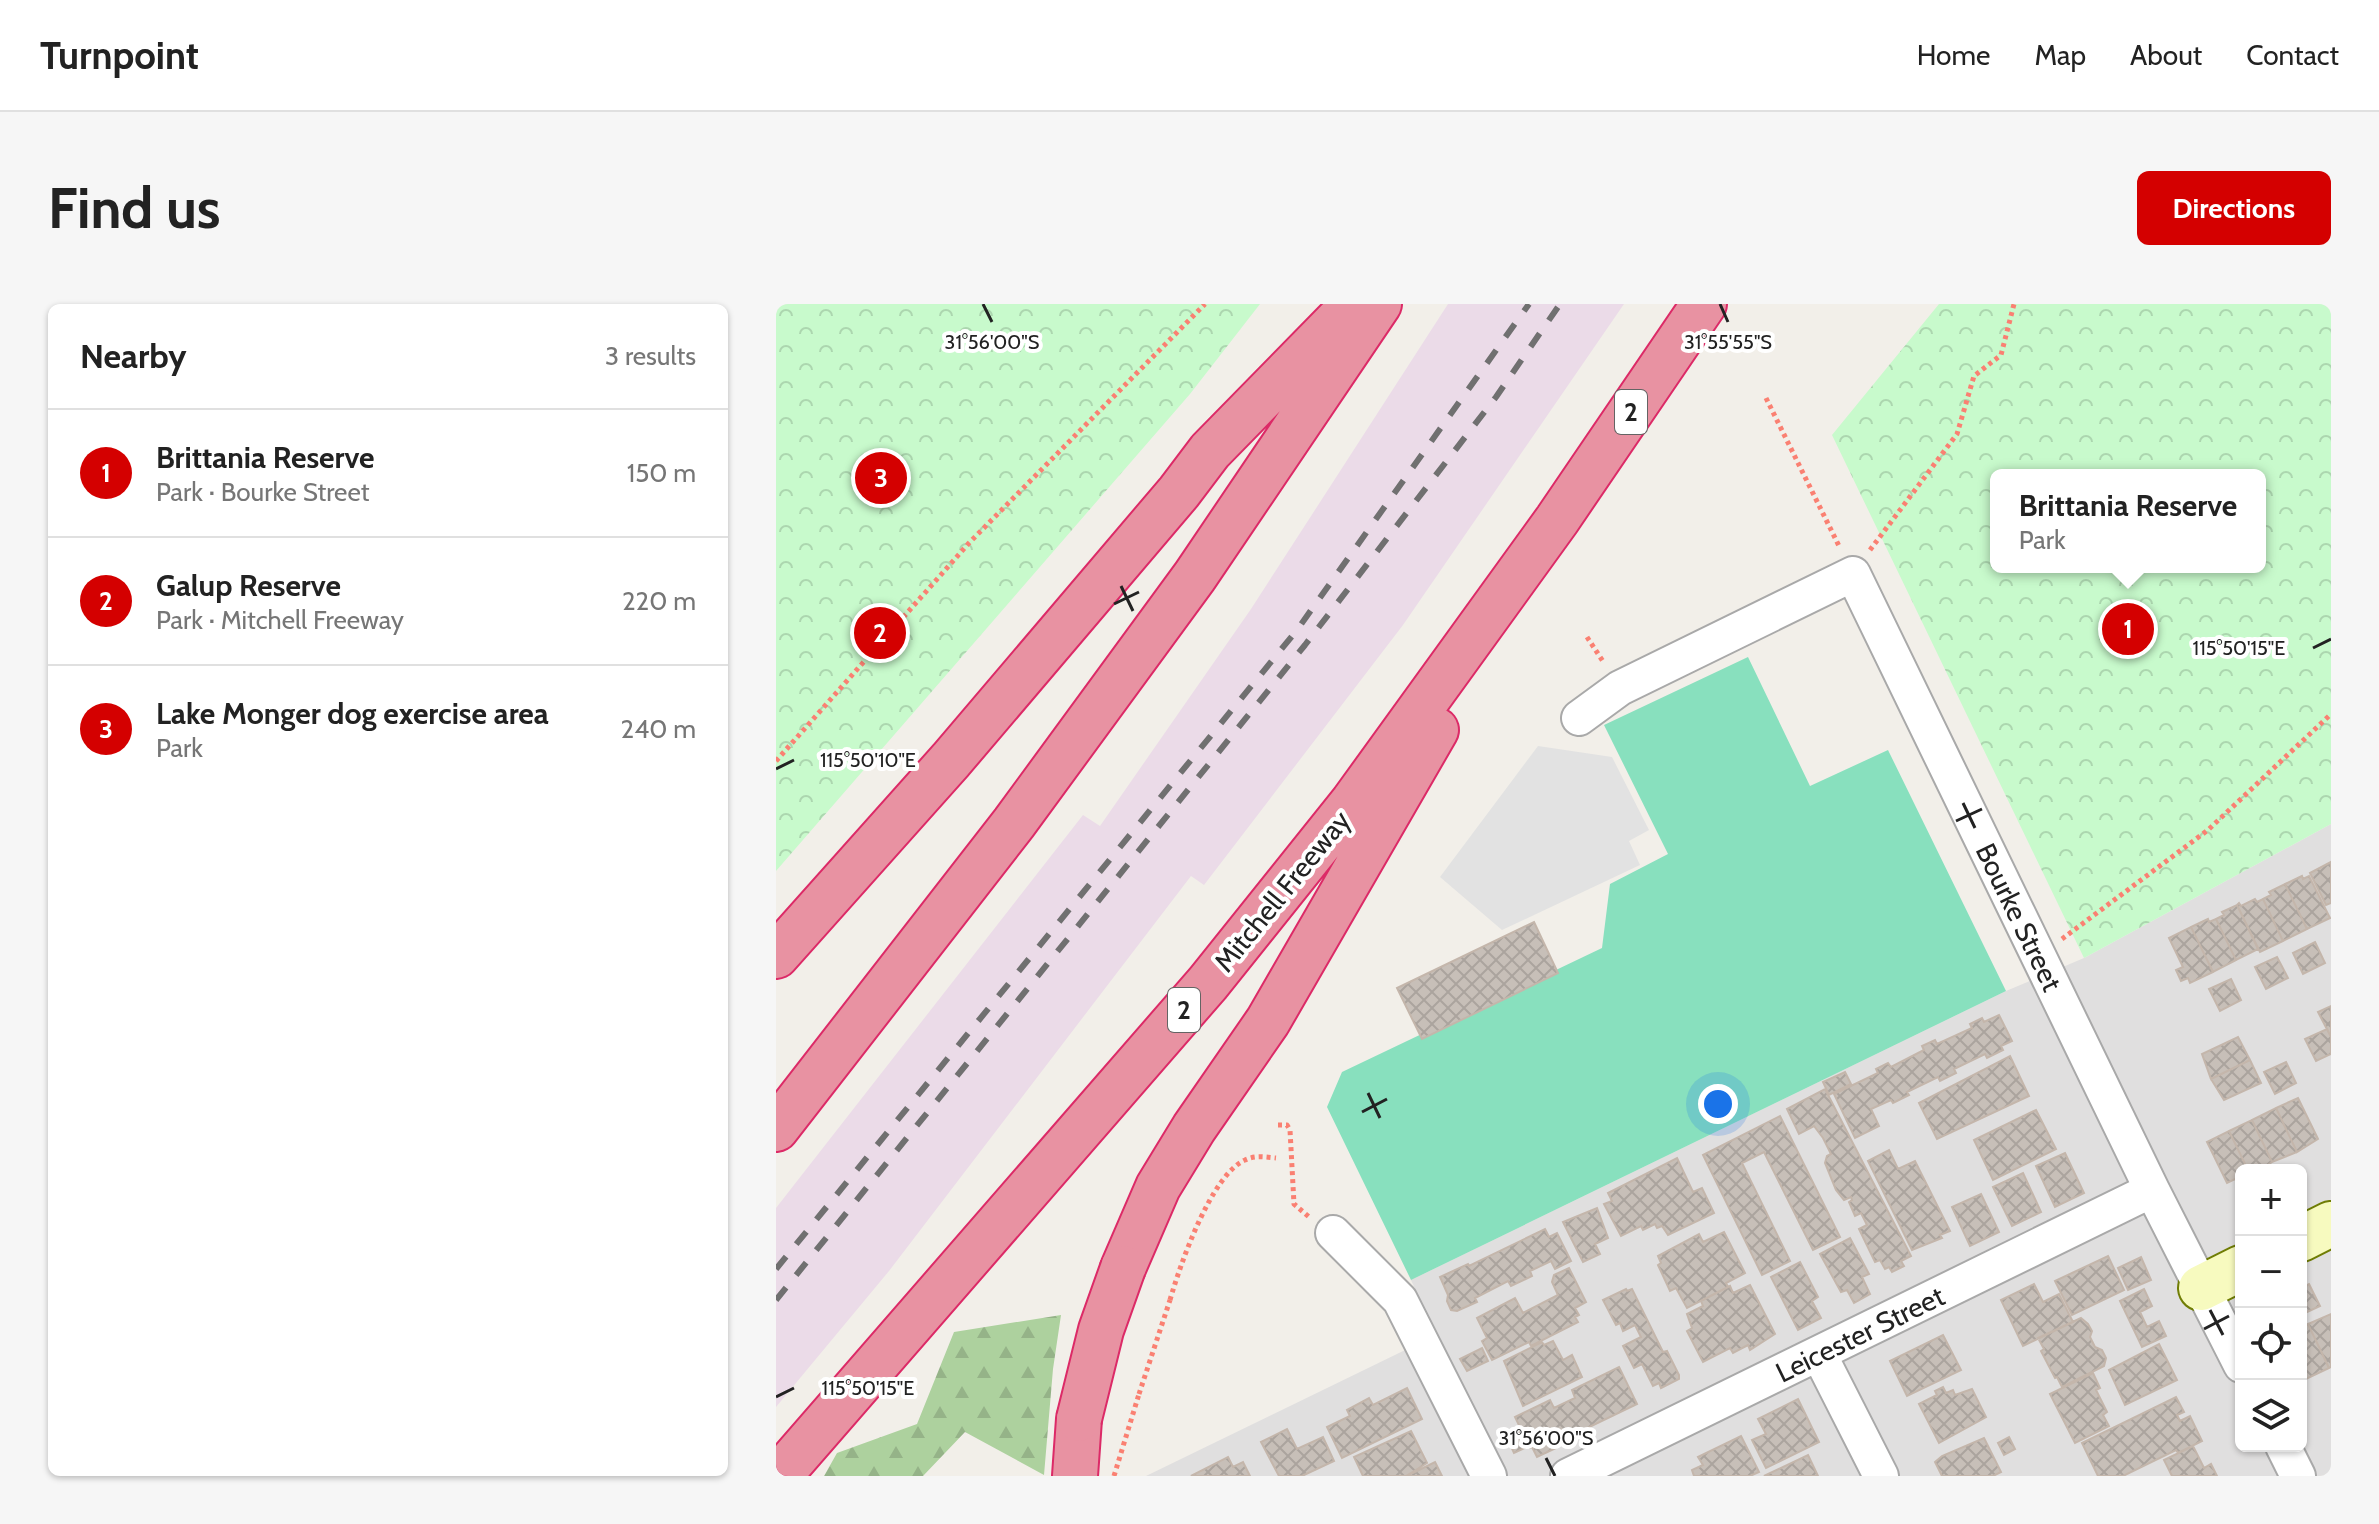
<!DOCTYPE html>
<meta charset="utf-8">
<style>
body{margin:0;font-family:Cabin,sans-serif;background:#f6f6f6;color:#222}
.controls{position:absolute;right:24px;bottom:24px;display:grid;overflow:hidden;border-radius:12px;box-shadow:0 2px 6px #0004}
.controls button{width:72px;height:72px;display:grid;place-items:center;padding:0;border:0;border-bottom:2px solid #e0e0e0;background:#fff;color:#222;font:40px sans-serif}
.you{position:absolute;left:942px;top:800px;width:28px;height:28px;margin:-20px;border:6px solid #fff;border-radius:50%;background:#1a73e8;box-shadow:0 0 0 12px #1a73e833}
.badge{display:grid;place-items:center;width:52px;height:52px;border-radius:50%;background:#d40000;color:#fff;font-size:26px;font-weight:700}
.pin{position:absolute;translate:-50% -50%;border:4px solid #fff;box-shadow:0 2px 8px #0006}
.popup{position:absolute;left:1214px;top:165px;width:276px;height:104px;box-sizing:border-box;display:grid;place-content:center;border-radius:12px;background:#fff;filter:drop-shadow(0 2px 6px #0005);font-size:26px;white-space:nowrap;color:#767676}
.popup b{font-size:30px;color:#222}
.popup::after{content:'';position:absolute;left:50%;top:100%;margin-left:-16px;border:16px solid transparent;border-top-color:#fff}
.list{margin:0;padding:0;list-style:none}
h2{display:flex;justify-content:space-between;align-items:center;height:104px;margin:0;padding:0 32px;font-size:34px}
h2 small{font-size:26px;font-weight:400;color:#767676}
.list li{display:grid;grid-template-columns:52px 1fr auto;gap:24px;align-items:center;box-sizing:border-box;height:128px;padding:0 32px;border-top:2px solid #e0e0e0}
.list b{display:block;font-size:30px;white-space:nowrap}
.list p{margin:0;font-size:26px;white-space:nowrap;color:#767676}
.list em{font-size:26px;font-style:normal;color:#767676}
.icon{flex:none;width:44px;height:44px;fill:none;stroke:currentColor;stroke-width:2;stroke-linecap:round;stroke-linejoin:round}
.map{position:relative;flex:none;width:1555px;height:1172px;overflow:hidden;border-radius:12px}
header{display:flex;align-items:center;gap:48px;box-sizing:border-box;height:112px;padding:0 40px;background:#fff;border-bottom:2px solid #e0e0e0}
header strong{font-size:38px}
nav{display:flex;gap:44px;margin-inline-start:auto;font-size:28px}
.intro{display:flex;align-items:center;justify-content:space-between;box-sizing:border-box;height:192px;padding:0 48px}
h1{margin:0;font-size:56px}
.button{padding:20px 36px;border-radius:12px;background:#d40000;color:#fff;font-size:28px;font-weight:700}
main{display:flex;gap:48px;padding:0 48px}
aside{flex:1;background:#fff;border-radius:12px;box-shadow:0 2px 6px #0004}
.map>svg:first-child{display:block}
</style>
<header>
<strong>Turnpoint</strong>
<nav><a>Home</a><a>Map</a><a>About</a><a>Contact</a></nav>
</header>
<div class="intro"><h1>Find us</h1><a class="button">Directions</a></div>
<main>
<aside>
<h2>Nearby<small>3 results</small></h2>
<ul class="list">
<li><span class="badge">1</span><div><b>Brittania Reserve</b><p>Park · Bourke Street</p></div><em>150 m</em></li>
<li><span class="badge">2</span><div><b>Galup Reserve</b><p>Park · Mitchell Freeway</p></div><em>220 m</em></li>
<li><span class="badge">3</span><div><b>Lake Monger dog exercise area</b><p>Park</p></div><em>240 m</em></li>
</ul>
</aside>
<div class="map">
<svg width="1555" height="1172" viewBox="0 0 1555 1172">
<defs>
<pattern id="forest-firs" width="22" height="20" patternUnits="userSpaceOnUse" patternTransform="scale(2)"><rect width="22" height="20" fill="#add19e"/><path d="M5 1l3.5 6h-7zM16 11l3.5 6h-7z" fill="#95b388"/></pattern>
<pattern id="park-crowns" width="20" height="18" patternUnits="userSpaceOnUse" patternTransform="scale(2)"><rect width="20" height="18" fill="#c8facc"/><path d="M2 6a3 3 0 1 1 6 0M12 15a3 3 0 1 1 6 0" fill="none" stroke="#acd6af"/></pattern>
<pattern id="building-cross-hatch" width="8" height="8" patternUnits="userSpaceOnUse" patternTransform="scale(2)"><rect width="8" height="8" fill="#c7bfb8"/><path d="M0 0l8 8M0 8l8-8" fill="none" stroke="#aba49e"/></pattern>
</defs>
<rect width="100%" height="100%" fill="#f2efe9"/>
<path fill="#e0dfdf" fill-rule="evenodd" d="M1555,520V1172H370L660,1031L635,976L1230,687L1308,654ZM1465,866H1525V1142H1465Z"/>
<path fill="#ebdbe8" d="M672,0H848L627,321L428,581L415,572L113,967L0,1103V904L307,511L324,522L475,305Z"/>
<path fill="url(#forest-firs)" d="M285,1011L277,1065L268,1171L189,1128L147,1172H48L61,1149L141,1120L178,1028Z"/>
<path fill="url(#park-crowns)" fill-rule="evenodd" d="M0,0H484L414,90L0,567Z
M1163,0H1555V520L1308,654L1056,131ZM1484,171V263H1220V171Z"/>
<path fill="#88e0be" d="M972,353L1034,482L1112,446L1230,687L635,976L551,803L566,768L826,644L834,580L892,550L828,421Z"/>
<path fill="#e2e2e2" d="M762,442L836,453L873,526L853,537L864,561L726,626L664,573Z"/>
<path fill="url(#building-cross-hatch)" stroke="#c4b6ab" stroke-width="2" d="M1555,558V599L1550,601L1534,569Z
M1526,572L1527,575L1533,572L1554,614L1531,625L1509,580Z
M1509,580L1531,625L1507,637L1487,595L1495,591L1493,588Z
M1479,595L1481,598L1487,595L1507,637L1484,648L1461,601L1463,599L1465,602Z
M1461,601L1482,645L1460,656L1440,615L1448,611L1446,608Z
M1432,615L1433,618L1440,615L1460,656L1437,668L1415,623Z
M758,618L782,669L646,735L621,684Z
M1415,623L1437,668L1414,679L1412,674L1405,677L1400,666L1407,663L1393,634Z
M1539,638L1549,659L1527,670L1517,649Z
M1501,653L1512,674L1490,685L1479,663Z
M1455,675L1465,696L1444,707L1433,685Z
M1555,702V733L1542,708Z
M1223,711L1236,737L1225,742L1227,746L1211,754L1209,750L1178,765L1180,769L1164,777L1162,773L1131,788L1133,791L1117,799L1115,796L1095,805L1103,822L1079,834L1058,790L1102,769L1100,765L1112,759L1115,763L1148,746L1146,742L1159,736L1161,740L1196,724L1194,720L1206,714L1208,718Z
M1551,725L1555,733V750L1540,757L1529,735Z
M1462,733L1474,756L1435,775L1426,750Z
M1234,752L1253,792L1161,835L1143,799Z
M1474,756L1485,779L1448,796L1435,775Z
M1510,758L1520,779L1499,790L1488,768Z
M1069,768L1075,780L1053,791L1047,778Z
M1049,785L1135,952L1125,957L1128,962L1116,968L1113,963L1109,965L1104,956L1099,958L1083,925L1091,921L1085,909L1079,912L1073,898L1076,896L1075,893L1068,896L1060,886L1049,859L1051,852L1055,850L1047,834L1038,822L1023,830L1011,805Z
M1522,794L1542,835L1521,848L1500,804Z
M1500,804L1521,848L1496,858L1476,816Z
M1260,806L1280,845L1217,876L1198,836Z
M1004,812L1064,933L1037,946L988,848L966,859L1014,957L986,971L927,851Z
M1476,816L1496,858L1485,866H1472L1453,827Z
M1453,827L1472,866H1465V876L1461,878L1459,875L1451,879L1431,838Z
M1113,846L1122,865L1139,857L1174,927L1164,931L1166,934L1136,946L1092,857Z
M1289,849L1308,889L1279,903L1260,862Z
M901,854L917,888L926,884L938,909L892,931L886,922L881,924L879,920L867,926L865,922L845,932L828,900L836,897L832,889Z
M1247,869L1265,908L1236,922L1217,883Z
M1205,890L1223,928L1194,942L1176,903Z
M821,904L832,934L819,940L824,950L807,958L787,918Z
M769,925L773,933L781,929L795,957L779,965L775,957L754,967L756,972L735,982L732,977L699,994L701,998L681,1007L675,1006L671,997L672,991L664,973L692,960L693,962Z
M948,928L969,969L950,979L952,983L911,1004L900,984L894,987L882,961L885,959L882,952L923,930L927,938Z
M1074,934L1093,970L1086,973L1094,990L1078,999L1071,986L1065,988L1044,950Z
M1332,952L1348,986L1296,1011L1279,977Z
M1365,953L1375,976L1352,986L1342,964Z
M1024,958L1042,993L1036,997L1045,1014L1022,1026L995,973Z
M793,964L810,998L799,1004L803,1011L799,1013L802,1018L755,1042L753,1038L716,1056L706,1037L711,1034L701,1014L739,994L747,1009L782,991L776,978L778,971Z
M1258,980L1267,998L1283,990L1297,1018L1247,1042L1225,996Z
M1533,980L1544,1002L1525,1011V984Z
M974,981L999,1030L974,1046L972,1041L957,1049L954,1044L927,1058L911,1027L916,1024L911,1010L927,1002L925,997L954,982L957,989Z
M850,985L851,987L856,985L887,1048L891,1047L903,1071V1075L885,1084L883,1079L877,1082L866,1060L858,1064L847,1042L865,1033L859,1021L847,1027L844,1019L840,1021L827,996Z
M1368,985L1376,1002L1364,1008L1371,1023L1383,1017L1390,1032L1366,1043L1344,997Z
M1555,1010V1063L1553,1064L1532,1020Z
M1305,1014L1312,1020L1316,1027L1314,1033L1319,1043L1326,1046L1330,1054L1328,1062L1286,1083L1281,1073L1279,1074L1265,1047L1268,1045L1262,1034Z
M1532,1020L1553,1064L1528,1076L1525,1069V1024Z
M1167,1031L1185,1066L1131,1092L1114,1057Z
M777,1037L787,1056L796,1051L806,1073L747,1102L728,1057L766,1038L768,1041Z
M1383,1040L1401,1076L1349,1101L1333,1066Z
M706,1044L712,1057L691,1067L684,1055Z
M843,1063L861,1100L778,1140L780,1144L761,1153L756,1143L754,1144L739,1113L774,1096L778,1104L799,1094L796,1086Z
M1317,1069L1324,1084L1320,1086L1331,1108L1327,1111L1333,1122L1299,1139L1274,1090Z
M1167,1083L1170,1089L1177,1086L1179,1091L1196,1085L1210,1113L1163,1139L1143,1100L1161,1091L1159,1087Z
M631,1084L646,1115L566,1154L551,1123L574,1112L571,1106L593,1094L597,1101Z
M1400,1093L1408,1108L1401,1111L1404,1117L1414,1112L1426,1137L1402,1149L1400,1146L1347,1172H1322L1306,1139Z
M1022,1095L1043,1138L990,1164L976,1136L990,1130L982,1115Z
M511,1125L521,1145L547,1133L558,1157L526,1172H503L485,1138Z
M635,1127L651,1159L630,1172H587L578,1153Z
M746,1127L753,1142L738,1149L731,1134Z
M965,1132L983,1168L974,1172H918L916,1166L927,1161L922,1153Z
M1233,1133L1239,1145L1228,1151L1222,1139Z
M1208,1134L1225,1168L1217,1172H1166L1159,1158L1166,1152Z
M1417,1142L1428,1164L1435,1160L1441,1172H1396L1388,1156Z
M1032,1151L1042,1172H988Z
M452,1153L457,1163L467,1158L474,1172H415Z
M659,1158L666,1172H630L641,1167Z"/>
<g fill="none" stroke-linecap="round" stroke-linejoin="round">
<defs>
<path id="street" d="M803,414L844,384L1077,270L1376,886L1465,1061
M557,929L624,996L713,1172
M1043,1050L1105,1172
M1507,1142L1522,1172
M792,1172L1376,886"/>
<path id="secondary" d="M1525,935L1555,920
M1425,984L1465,964"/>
<path id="highway" d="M0,652L175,456L403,188L434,147L578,0
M0,825L238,519L419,272L603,0
M347,964L382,883L418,824L492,717L660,426
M3,1172L432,679L577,498L781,216L928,0
M299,1172L303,1115"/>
</defs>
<use href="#street" stroke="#a9a9a9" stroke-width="38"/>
<use href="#secondary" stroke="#707d05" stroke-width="48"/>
<use href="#highway" stroke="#dc2a67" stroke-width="48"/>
<path stroke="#fa8072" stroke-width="5" stroke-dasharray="4 4" stroke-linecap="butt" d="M990,94L1064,244
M1094,246L1181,130L1198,72L1225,51L1238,0
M811,333L828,359
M0,457L193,239L429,0
M1286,635L1432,526L1555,410
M502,821H511L514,826L518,900L533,913
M394,996C404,961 435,871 469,856C479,851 489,853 500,854
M338,1172L363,1090"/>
<use href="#street" stroke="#fff" stroke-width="34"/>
<use href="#secondary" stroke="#f7fabf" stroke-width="44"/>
<use href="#highway" stroke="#e892a2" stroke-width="44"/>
<path stroke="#707070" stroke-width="6" stroke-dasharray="16 16" stroke-linecap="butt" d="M0,965L521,326L753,0
M0,996L529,341L720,93L784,0"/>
<defs>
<path id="highway-bridge" d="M303,1115L325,1026L347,964"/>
</defs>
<use href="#highway-bridge" stroke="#dc2a67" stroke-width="48" stroke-linecap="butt"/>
<path stroke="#fa8072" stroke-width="5" stroke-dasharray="4 4" stroke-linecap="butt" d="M363,1090L394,996"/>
<use href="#highway-bridge" stroke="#e892a2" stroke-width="44"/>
</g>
<path fill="none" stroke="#222" stroke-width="3" d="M207,0L216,18M944,0L952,18M345,282L357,307M338,300L363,288M1537,344L1555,335M0,465L18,456M1187,499L1199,524M1180,517L1206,505M592,789L604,814M586,808L611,795M1434,1006L1447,1031M1428,1025L1453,1012M0,1093L18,1084M770,1154L779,1172"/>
<g text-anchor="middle" stroke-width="8" stroke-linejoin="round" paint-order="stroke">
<g fill="#fff" stroke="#646464" stroke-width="2">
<rect x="839" y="86" width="32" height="44" rx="6"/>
<rect x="392" y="684" width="32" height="44" rx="6"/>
</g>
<g font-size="26" font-weight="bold" fill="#222">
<text x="855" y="117">2</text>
<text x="408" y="715">2</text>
</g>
<g font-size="28" fill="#222" stroke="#fff">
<text transform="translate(506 587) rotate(-51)" y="10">Mitchell Freeway</text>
<text transform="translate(1243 613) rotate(64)" y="10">Bourke Street</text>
<text transform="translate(1084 1030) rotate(-26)" y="10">Leicester Street</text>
</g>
</g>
<g font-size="20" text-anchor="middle" fill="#222" stroke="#fff" stroke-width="8" stroke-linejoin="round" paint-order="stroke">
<text x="216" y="45">31°56'00"S</text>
<text x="952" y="45">31°55'55"S</text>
<text x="1463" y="351">115°50'15"E</text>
<text x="92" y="463">115°50'10"E</text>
<text x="92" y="1091">115°50'15"E</text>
<text x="770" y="1141">31°56'00"S</text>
</g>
</svg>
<div class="controls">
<button>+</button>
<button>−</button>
<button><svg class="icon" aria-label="locate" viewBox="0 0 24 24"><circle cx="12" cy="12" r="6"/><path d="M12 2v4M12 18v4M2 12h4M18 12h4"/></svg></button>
<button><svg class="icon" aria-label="layers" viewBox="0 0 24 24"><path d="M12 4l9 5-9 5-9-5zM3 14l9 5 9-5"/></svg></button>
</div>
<div class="you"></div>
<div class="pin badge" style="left:1352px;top:325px">1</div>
<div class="popup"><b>Brittania Reserve</b>Park</div>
<div class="pin badge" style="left:104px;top:329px">2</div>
<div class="pin badge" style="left:105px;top:174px">3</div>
</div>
</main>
